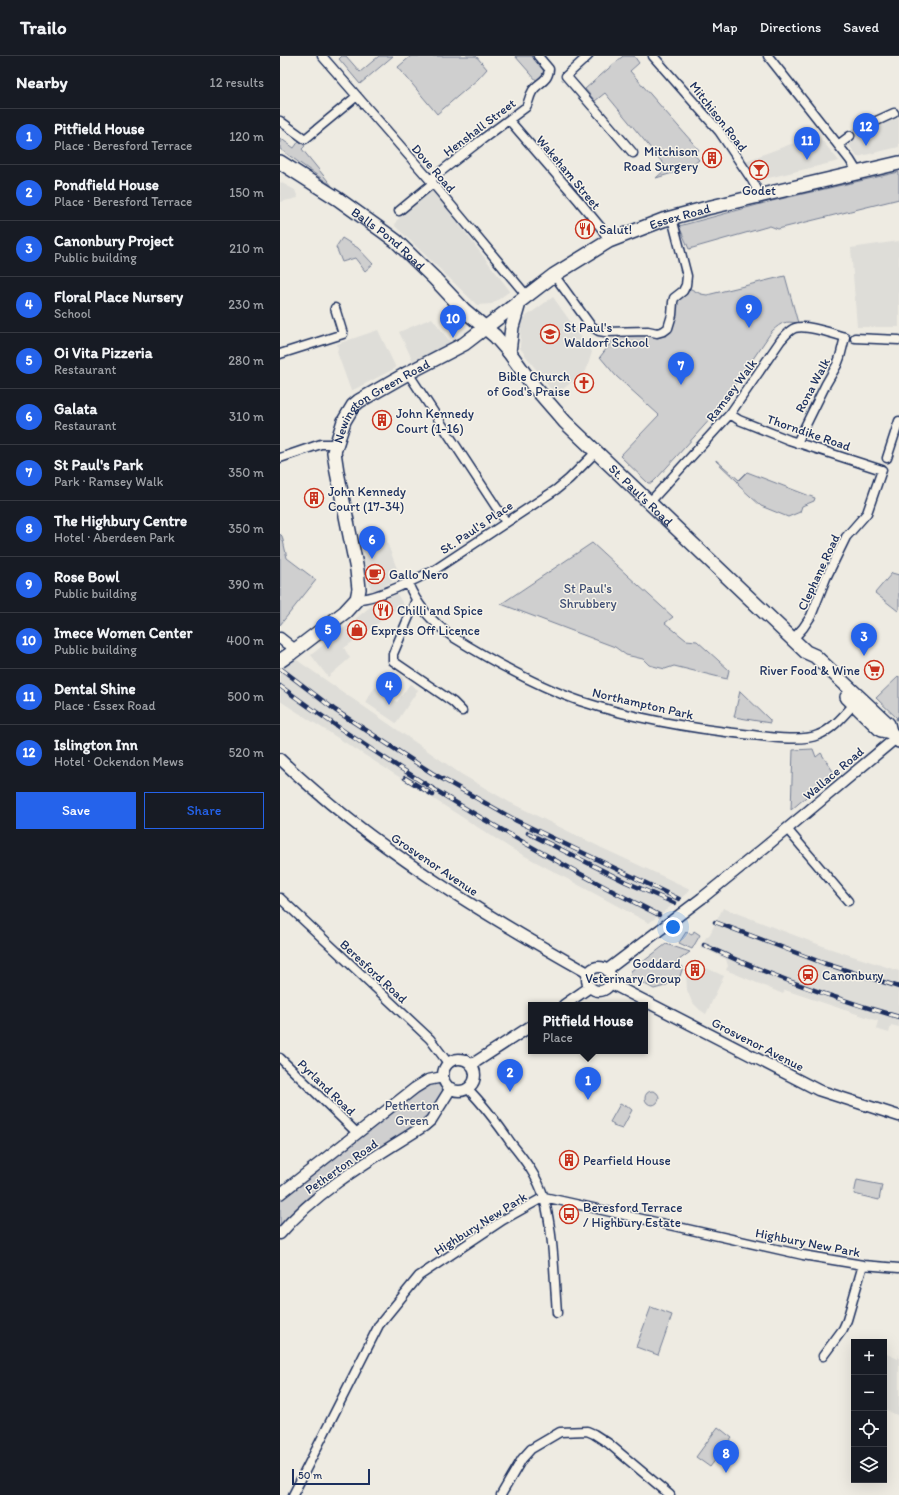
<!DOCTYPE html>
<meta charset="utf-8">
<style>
body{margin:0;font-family:Itim,sans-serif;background:#20242c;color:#f1f3f6}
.controls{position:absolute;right:12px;bottom:12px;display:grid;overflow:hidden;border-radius:0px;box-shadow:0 4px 16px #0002}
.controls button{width:36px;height:36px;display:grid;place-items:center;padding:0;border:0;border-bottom:1px solid #363941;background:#171b24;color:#f1f3f6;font:20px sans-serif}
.scale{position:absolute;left:12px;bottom:10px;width:78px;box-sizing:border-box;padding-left:4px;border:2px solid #1b2f5e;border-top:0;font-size:11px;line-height:14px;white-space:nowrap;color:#1b2f5e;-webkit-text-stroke:3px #f7f3e8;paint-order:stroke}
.you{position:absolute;left:393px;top:871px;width:14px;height:14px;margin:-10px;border:3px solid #fff;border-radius:50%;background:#1a73e8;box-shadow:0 0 0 6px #1a73e833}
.badge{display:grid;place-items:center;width:26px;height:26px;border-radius:50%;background:#2563eb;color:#fff;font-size:13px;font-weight:700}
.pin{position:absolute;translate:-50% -33px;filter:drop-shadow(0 1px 2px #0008)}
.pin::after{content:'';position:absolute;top:21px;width:14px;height:12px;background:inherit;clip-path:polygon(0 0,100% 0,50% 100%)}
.popup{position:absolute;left:248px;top:946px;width:120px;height:52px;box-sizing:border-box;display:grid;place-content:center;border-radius:0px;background:#171b24;filter:drop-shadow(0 1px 3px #0005);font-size:13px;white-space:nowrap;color:#9ea1a6}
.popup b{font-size:15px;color:#f1f3f6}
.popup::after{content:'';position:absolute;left:50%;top:100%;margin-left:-8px;border:8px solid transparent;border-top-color:#171b24}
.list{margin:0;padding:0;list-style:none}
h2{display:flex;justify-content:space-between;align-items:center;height:52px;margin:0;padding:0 16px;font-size:17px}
h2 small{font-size:13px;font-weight:400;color:#9ea1a6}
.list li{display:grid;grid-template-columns:26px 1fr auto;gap:12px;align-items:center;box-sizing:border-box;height:56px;padding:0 16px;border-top:1px solid #363941}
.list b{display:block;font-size:15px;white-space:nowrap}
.list p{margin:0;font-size:13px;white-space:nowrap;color:#9ea1a6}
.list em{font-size:13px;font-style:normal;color:#9ea1a6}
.actions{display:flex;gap:8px;padding:12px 16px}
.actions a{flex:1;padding:9px 0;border:1px solid #2563eb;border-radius:0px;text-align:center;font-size:14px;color:#2563eb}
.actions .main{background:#2563eb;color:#fff}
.icon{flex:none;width:22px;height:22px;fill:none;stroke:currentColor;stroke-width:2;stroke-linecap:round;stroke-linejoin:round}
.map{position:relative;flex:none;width:619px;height:1439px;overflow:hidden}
header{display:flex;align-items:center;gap:24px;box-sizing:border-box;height:56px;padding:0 20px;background:#171b24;border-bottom:1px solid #363941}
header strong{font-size:19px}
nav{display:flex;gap:22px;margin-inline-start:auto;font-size:14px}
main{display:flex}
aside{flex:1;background:#171b24}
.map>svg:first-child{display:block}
</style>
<header>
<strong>Trailo</strong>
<nav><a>Map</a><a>Directions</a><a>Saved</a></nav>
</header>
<main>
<aside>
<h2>Nearby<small>12 results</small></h2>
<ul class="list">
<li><span class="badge">1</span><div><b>Pitfield House</b><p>Place · Beresford Terrace</p></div><em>120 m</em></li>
<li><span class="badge">2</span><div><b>Pondfield House</b><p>Place · Beresford Terrace</p></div><em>150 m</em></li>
<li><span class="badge">3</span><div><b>Canonbury Project</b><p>Public building</p></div><em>210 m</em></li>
<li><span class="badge">4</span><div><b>Floral Place Nursery</b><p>School</p></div><em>230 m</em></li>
<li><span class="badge">5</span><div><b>Oi Vita Pizzeria</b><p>Restaurant</p></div><em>280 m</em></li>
<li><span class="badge">6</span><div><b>Galata</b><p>Restaurant</p></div><em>310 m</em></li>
<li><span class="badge">7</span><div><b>St Paul's Park</b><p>Park · Ramsey Walk</p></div><em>350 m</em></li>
<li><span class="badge">8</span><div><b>The Highbury Centre</b><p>Hotel · Aberdeen Park</p></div><em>350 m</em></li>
<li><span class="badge">9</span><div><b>Rose Bowl</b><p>Public building</p></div><em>390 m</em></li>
<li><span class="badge">10</span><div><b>Imece Women Center</b><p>Public building</p></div><em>400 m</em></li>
<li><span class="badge">11</span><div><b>Dental Shine</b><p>Place · Essex Road</p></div><em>500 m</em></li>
<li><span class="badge">12</span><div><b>Islington Inn</b><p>Hotel · Ockendon Mews</p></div><em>520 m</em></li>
</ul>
<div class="actions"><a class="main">Save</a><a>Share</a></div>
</aside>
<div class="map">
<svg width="619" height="1439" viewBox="0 0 619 1439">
<rect width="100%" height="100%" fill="#eeebe2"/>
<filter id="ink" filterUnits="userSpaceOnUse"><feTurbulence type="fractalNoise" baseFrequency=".025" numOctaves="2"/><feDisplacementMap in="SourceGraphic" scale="8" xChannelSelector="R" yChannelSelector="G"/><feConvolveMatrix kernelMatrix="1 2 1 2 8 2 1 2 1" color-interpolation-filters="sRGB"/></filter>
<g filter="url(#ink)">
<path fill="#deddd8" d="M619,62V91L577,101L564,81L580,70L583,74Z
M536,77L559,105L476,125L463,106L511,88L520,87L527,84Z
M0,126L15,134L18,142L0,146Z
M152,133L230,235L212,248L197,249L115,170L116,165Z
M619,185V271H577L571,192Z
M273,241L312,296L306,315L275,339L240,292L241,264Z
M152,262L171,287L133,305L119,276Z
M98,274L116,312L71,335L57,296L58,292L57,288Z
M104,478L120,521L97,534H91L78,485Z
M117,538L125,551L120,561L115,554L99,565L100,566L64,592L70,602L48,621L31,599L90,551Z
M0,591L21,607L181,718L229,746L322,792L410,833L408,837L369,867L232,793L0,645Z
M130,628L138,634L116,667L85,646L95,631L117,646Z
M443,852L548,892L619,915V971L611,969L609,977L596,973L598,965L505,934L503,938L446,914L448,910L446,903L420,891L427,880H428L430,878Z
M411,905L444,920L426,958L420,954L412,946L407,934L406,917Z
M619,1297V1360L604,1353V1303L607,1298L618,1303Z"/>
<path fill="#cfcfcf" stroke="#757f96" d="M62,0H66L80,16L99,0H113L80,28L59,3Z
M131,0H196L207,13L198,23L157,58L118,11Z
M235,0H252L263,13L264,17L257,25Z
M343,0H354L359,7L350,15L419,94L414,98L419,104L409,112L376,122L387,112L325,37L315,45L305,33Z
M0,82L14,92L19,85L25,90L22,93L52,130L0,93Z
M619,116V143L498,173L490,170L409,193L399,170L492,145Z
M62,182L78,192L93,208L85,215L75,202L62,206L56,191Z
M505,220L518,267C505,265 502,266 492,275L449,338L433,360L378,421L372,427H368L340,400L379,359L336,320L320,301L334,283L345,280L367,279L376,281L385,279L391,273L396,245L403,241L409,232L421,238L427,239Z
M436,404L459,424L467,416L535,442L534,445L522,450L520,456L508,461L481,450L459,430L458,426L436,405Z
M0,478L2,480L7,502L36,524L0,569Z
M312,487L393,561L385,567L406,584L417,585L449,614L447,623L394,610L385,613L369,609L363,603L346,599L335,591L221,548Z
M612,517L619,519V553L618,555L595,537Z
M619,620V664L596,642Z
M460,635L490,664V667L454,661Z
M533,693L536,701L541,697L554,717L511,754L513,694Z
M414,875L420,879L412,893L399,887L406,876L412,879Z
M386,888L410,896L395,907L403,911L400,920L385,930L374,933L350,920L351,915Z
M157,1027L164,1035L148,1062L43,1132L22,1148L0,1171V1143L11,1133L145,1029Z
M365 1042a7 7 0 1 1 14 0a7 7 0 1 1-14 0Z
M340,1048L344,1050L345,1048L352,1054L342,1073L333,1070L334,1068L330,1066Z
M577,1124L602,1129L599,1144L574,1138Z
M371,1251L392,1259L378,1299L356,1291Z
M438,1371L452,1382L430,1411L416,1401Z"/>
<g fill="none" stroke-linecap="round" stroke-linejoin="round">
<path stroke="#6e7992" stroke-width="3" d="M617,663L619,661"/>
<path stroke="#c4c5c8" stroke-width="8" stroke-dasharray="8 4" stroke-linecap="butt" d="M570,80L581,72"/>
<defs>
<path id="minor" d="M42,0L150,124L247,240
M308,0L286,20L353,97
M373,0L439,75L472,124L480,139
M488,0L570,104L578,117
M229,64L299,145L322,173L329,185
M0,65L25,83L77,40
M581,72L614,57
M558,89L570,80
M150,124L200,85L246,51C249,46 249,41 252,36C257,26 268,27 269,13L258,0
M119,155L153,127
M274,219L311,270L319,275L325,276L368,275L377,277L384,275L388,272L392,259L393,246L394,242L403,235L406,229L407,220L392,162
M575,282L619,284
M0,298L63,278L55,252
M128,317L226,466
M450,358L459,364L509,384L602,414L587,457L566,481L546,522L531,560L523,572L513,583
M0,402L41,388H56
M607,402L619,365
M369,447L450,358L501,284C505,280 509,274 515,272C527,268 553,278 565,281L560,301L557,309L546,328L517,387
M128,527C137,550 153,567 173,581C212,605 257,630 300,645C355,663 414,673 472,679C489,681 522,686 538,679C552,674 564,659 574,648
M77,543C95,544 139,522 156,513L277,433L289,423L316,396
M136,544L113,598V605L173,646L182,655
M507,773L568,845
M0,842L150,983L168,1007
M0,1002L77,1077
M187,1032C204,1049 218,1068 231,1087C244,1103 258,1121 264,1142C274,1179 274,1219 277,1257
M543,1300L563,1273L567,1264L583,1209
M13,1439L99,1269L139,1220L223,1164L264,1141L523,1199L583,1209L619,1212
M221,1439L242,1403L251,1393L280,1376L307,1375L314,1378L328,1387L390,1439"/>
<path id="tertiary" d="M0,582L15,594
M0,703C92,791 198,855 308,917
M422,842L484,792L616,682
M307 923a12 12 0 1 1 24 0a12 12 0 1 1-24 0Z
M327,914L377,876
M330,927L538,1034L619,1060
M284,949L310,931
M163 1019a16 16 0 1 1 32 0a16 16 0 1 1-32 0Z
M191,1009L251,970
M0,1138L135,1032L148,1024L163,1021
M0,1178C38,1133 95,1101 144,1070L151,1064L171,1032"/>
<g id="primary">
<path id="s1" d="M0,106L58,143L104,176L116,185L154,222L184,254L215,280L229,296L252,328L285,366L526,596L535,600L608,668L610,676"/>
<path d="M229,296L232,271L239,247"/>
<path id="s2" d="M10,598L65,556L77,543L79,533L77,514L57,416L54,396L64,365L73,350L79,345L128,317L184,288L274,219L329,185L383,164L427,152L619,107"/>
<path d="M567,641L601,674L610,676L619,685"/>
</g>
</defs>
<use href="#minor" stroke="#1b2f5e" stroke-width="11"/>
<use href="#tertiary" stroke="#1b2f5e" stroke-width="13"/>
<use href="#primary" stroke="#1b2f5e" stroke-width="16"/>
<use href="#minor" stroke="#f7f3e8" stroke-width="8"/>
<use href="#tertiary" stroke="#f7f3e8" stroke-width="10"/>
<use href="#primary" stroke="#f7f3e8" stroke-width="13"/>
<defs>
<path id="rail" d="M0,612L55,654L152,717L237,765L399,843
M0,630C119,717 247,792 379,859
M125,722L153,739
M248,777L346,826L394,847
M435,866L543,907L619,931
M424,889C487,919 552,942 619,961"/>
</defs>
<use href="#rail" stroke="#1b2f5e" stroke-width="4.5"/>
<use href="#rail" stroke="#f7f3e8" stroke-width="3" stroke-dasharray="9" stroke-linecap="butt"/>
<defs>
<path id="tertiary-bridge" d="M377,876L422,842"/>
<path id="primary-bridge" d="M0,605L10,598"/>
</defs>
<use href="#tertiary-bridge" stroke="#1b2f5e" stroke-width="13" stroke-linecap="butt"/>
<use href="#primary-bridge" stroke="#1b2f5e" stroke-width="16" stroke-linecap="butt"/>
<use href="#tertiary-bridge" stroke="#f7f3e8" stroke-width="10"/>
<use href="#primary-bridge" stroke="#f7f3e8" stroke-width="13"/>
</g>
</g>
<defs>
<symbol id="building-ring" viewBox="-11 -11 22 22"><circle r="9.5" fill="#f7f3e8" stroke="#c8321e" stroke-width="1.5"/><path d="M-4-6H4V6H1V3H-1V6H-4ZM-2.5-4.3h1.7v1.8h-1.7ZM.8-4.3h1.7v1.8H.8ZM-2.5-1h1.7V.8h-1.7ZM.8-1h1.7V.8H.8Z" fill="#c8321e"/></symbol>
<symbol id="bar-ring" viewBox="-11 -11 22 22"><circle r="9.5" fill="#f7f3e8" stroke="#c8321e" stroke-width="1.5"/><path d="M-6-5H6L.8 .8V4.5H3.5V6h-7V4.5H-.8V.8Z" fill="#c8321e"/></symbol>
<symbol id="restaurant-ring" viewBox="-11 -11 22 22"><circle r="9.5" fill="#f7f3e8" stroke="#c8321e" stroke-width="1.5"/><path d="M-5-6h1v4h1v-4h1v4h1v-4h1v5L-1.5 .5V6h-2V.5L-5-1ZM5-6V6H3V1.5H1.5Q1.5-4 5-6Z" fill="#c8321e"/></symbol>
<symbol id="school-ring" viewBox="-11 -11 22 22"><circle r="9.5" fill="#f7f3e8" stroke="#c8321e" stroke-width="1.5"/><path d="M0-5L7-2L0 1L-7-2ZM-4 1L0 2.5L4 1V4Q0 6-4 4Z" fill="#c8321e"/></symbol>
<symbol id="church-ring" viewBox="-11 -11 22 22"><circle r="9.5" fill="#f7f3e8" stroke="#c8321e" stroke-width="1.5"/><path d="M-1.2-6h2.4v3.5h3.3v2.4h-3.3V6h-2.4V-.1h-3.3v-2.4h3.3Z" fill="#c8321e"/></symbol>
<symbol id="cafe-ring" viewBox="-11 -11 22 22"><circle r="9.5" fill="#f7f3e8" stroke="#c8321e" stroke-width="1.5"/><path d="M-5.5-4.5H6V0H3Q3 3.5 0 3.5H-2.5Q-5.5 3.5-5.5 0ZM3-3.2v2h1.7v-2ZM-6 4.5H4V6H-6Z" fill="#c8321e"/></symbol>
<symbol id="shop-ring" viewBox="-11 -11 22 22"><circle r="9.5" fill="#f7f3e8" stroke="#c8321e" stroke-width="1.5"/><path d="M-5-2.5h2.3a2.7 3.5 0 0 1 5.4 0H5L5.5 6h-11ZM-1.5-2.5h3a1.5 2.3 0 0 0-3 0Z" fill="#c8321e"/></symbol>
<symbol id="supermarket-ring" viewBox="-11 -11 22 22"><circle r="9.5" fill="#f7f3e8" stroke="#c8321e" stroke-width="1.5"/><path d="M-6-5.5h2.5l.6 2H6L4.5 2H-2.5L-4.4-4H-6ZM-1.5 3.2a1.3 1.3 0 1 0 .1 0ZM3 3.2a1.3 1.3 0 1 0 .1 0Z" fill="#c8321e"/></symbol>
<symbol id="station-ring" viewBox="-11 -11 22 22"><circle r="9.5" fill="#f7f3e8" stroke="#c8321e" stroke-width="1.5"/><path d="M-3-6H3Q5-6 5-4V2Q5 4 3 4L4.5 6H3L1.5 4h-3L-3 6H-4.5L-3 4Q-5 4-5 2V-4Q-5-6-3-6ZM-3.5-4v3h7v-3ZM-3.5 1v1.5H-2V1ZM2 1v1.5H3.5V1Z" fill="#c8321e"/></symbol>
<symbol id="bus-ring" viewBox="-11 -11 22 22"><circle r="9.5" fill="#f7f3e8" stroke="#c8321e" stroke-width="1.5"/><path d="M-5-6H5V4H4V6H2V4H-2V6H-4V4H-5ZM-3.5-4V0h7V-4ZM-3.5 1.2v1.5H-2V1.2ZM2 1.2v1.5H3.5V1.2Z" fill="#c8321e"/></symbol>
</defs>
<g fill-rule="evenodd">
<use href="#building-ring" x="421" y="91" width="22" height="22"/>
<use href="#bar-ring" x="468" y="103" width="22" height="22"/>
<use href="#restaurant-ring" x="294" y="162" width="22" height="22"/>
<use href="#school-ring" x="259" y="267" width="22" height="22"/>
<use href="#church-ring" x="293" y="316" width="22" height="22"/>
<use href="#building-ring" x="91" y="353" width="22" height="22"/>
<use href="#building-ring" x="23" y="431" width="22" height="22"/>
<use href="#cafe-ring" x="84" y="507" width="22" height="22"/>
<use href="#restaurant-ring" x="92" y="543" width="22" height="22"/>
<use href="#shop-ring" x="66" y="563" width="22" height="22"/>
<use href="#supermarket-ring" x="583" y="603" width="22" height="22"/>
<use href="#building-ring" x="404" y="903" width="22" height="22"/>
<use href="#station-ring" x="517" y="908" width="22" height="22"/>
<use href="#building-ring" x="278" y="1093" width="22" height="22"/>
<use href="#bus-ring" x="278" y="1147" width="22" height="22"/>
</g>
<g text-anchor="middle" stroke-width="3" stroke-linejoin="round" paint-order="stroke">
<g font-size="13" fill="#1b2f5e" stroke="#f7f3e8">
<text transform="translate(439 60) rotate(52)" y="5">Mitchison Road</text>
<text transform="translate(199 71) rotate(-37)" y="5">Henshall Street</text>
<text transform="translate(154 112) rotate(49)" y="5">Dove Road</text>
<text transform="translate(289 116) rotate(50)" y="5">Wakeham Street</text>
<text dy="5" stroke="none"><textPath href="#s2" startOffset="667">Essex Road</textPath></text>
<text dy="5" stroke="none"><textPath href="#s1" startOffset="133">Balls Pond Road</textPath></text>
<text transform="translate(532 329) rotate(-62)" y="5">Rona Walk</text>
<text transform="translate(451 334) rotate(-53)" y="5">Ramsey Walk</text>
<text dy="5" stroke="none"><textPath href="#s2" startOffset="310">Newington Green Road</textPath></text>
<text transform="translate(529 376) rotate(19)" y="5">Thorndike Road</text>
<text dy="5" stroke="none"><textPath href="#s1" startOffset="494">St. Paul's Road</textPath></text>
<text transform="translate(196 471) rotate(-34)" y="5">St. Paul's Place</text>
<text transform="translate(538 516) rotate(-65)" y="5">Clephane Road</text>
<text transform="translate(363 647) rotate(13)" y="5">Northampton Park</text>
<text transform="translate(553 717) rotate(-40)" y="5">Wallace Road</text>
<text transform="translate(155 808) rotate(34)" y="5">Grosvenor Avenue</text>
<text transform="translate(94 915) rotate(43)" y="5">Beresford Road</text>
<text transform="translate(478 988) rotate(27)" y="5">Grosvenor Avenue</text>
<text transform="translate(47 1031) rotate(44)" y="5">Pyrland Road</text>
<text transform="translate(61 1110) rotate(-35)" y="5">Petherton Road</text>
<text transform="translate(200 1167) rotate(-32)" y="5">Highbury New Park</text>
<text transform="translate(528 1186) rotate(11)" y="5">Highbury New Park</text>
</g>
<g font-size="13" fill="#1b2f5e" stroke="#f7f3e8" text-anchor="start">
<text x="418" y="100" text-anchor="end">Mitchison<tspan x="418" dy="15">Road Surgery</tspan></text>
<text x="479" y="139" text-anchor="middle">Godet</text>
<text x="319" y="178">Salut!</text>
<text x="284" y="276">St Paul's<tspan x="284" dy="15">Waldorf School</tspan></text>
<text x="290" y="325" text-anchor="end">Bible Church<tspan x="290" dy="15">of God's Praise</tspan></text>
<text x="116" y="362">John Kennedy<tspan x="116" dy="15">Court (1-16)</tspan></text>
<text x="48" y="440">John Kennedy<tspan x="48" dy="15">Court (17-34)</tspan></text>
<text x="109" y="523">Gallo Nero</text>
<text x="117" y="559">Chilli and Spice</text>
<text x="91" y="579">Express Off Licence</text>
<text x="580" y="619" text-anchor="end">River Food &amp; Wine</text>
<text x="401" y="912" text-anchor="end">Goddard<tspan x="401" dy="15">Veterinary Group</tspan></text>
<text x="542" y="924">Canonbury</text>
<text x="303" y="1109">Pearfield House</text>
<text x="303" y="1156">Beresford Terrace<tspan x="303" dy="15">/ Highbury Estate</tspan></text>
</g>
<g font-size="13" fill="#3f4f75" stroke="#f7f3e8">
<text x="308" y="537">St Paul's<tspan x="308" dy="15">Shrubbery</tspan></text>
<text x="132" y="1054">Petherton<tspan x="132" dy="15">Green</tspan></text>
</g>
</g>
</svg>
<div class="controls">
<button>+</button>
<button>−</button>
<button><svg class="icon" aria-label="locate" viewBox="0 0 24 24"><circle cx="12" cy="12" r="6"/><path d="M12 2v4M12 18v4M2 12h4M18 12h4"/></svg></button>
<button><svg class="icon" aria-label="layers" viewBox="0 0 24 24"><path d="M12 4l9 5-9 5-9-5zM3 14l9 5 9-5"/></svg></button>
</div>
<div class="scale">50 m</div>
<div class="you"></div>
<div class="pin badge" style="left:308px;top:1044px">1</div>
<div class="popup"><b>Pitfield House</b>Place</div>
<div class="pin badge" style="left:230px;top:1036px">2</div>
<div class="pin badge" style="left:584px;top:600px">3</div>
<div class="pin badge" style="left:109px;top:649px">4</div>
<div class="pin badge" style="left:48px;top:593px">5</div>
<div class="pin badge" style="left:92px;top:503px">6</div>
<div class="pin badge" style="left:401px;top:329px">7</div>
<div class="pin badge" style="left:446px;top:1417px">8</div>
<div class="pin badge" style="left:469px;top:272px">9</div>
<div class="pin badge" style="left:173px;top:282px">10</div>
<div class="pin badge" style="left:527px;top:104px">11</div>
<div class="pin badge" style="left:586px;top:90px">12</div>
</div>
</main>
